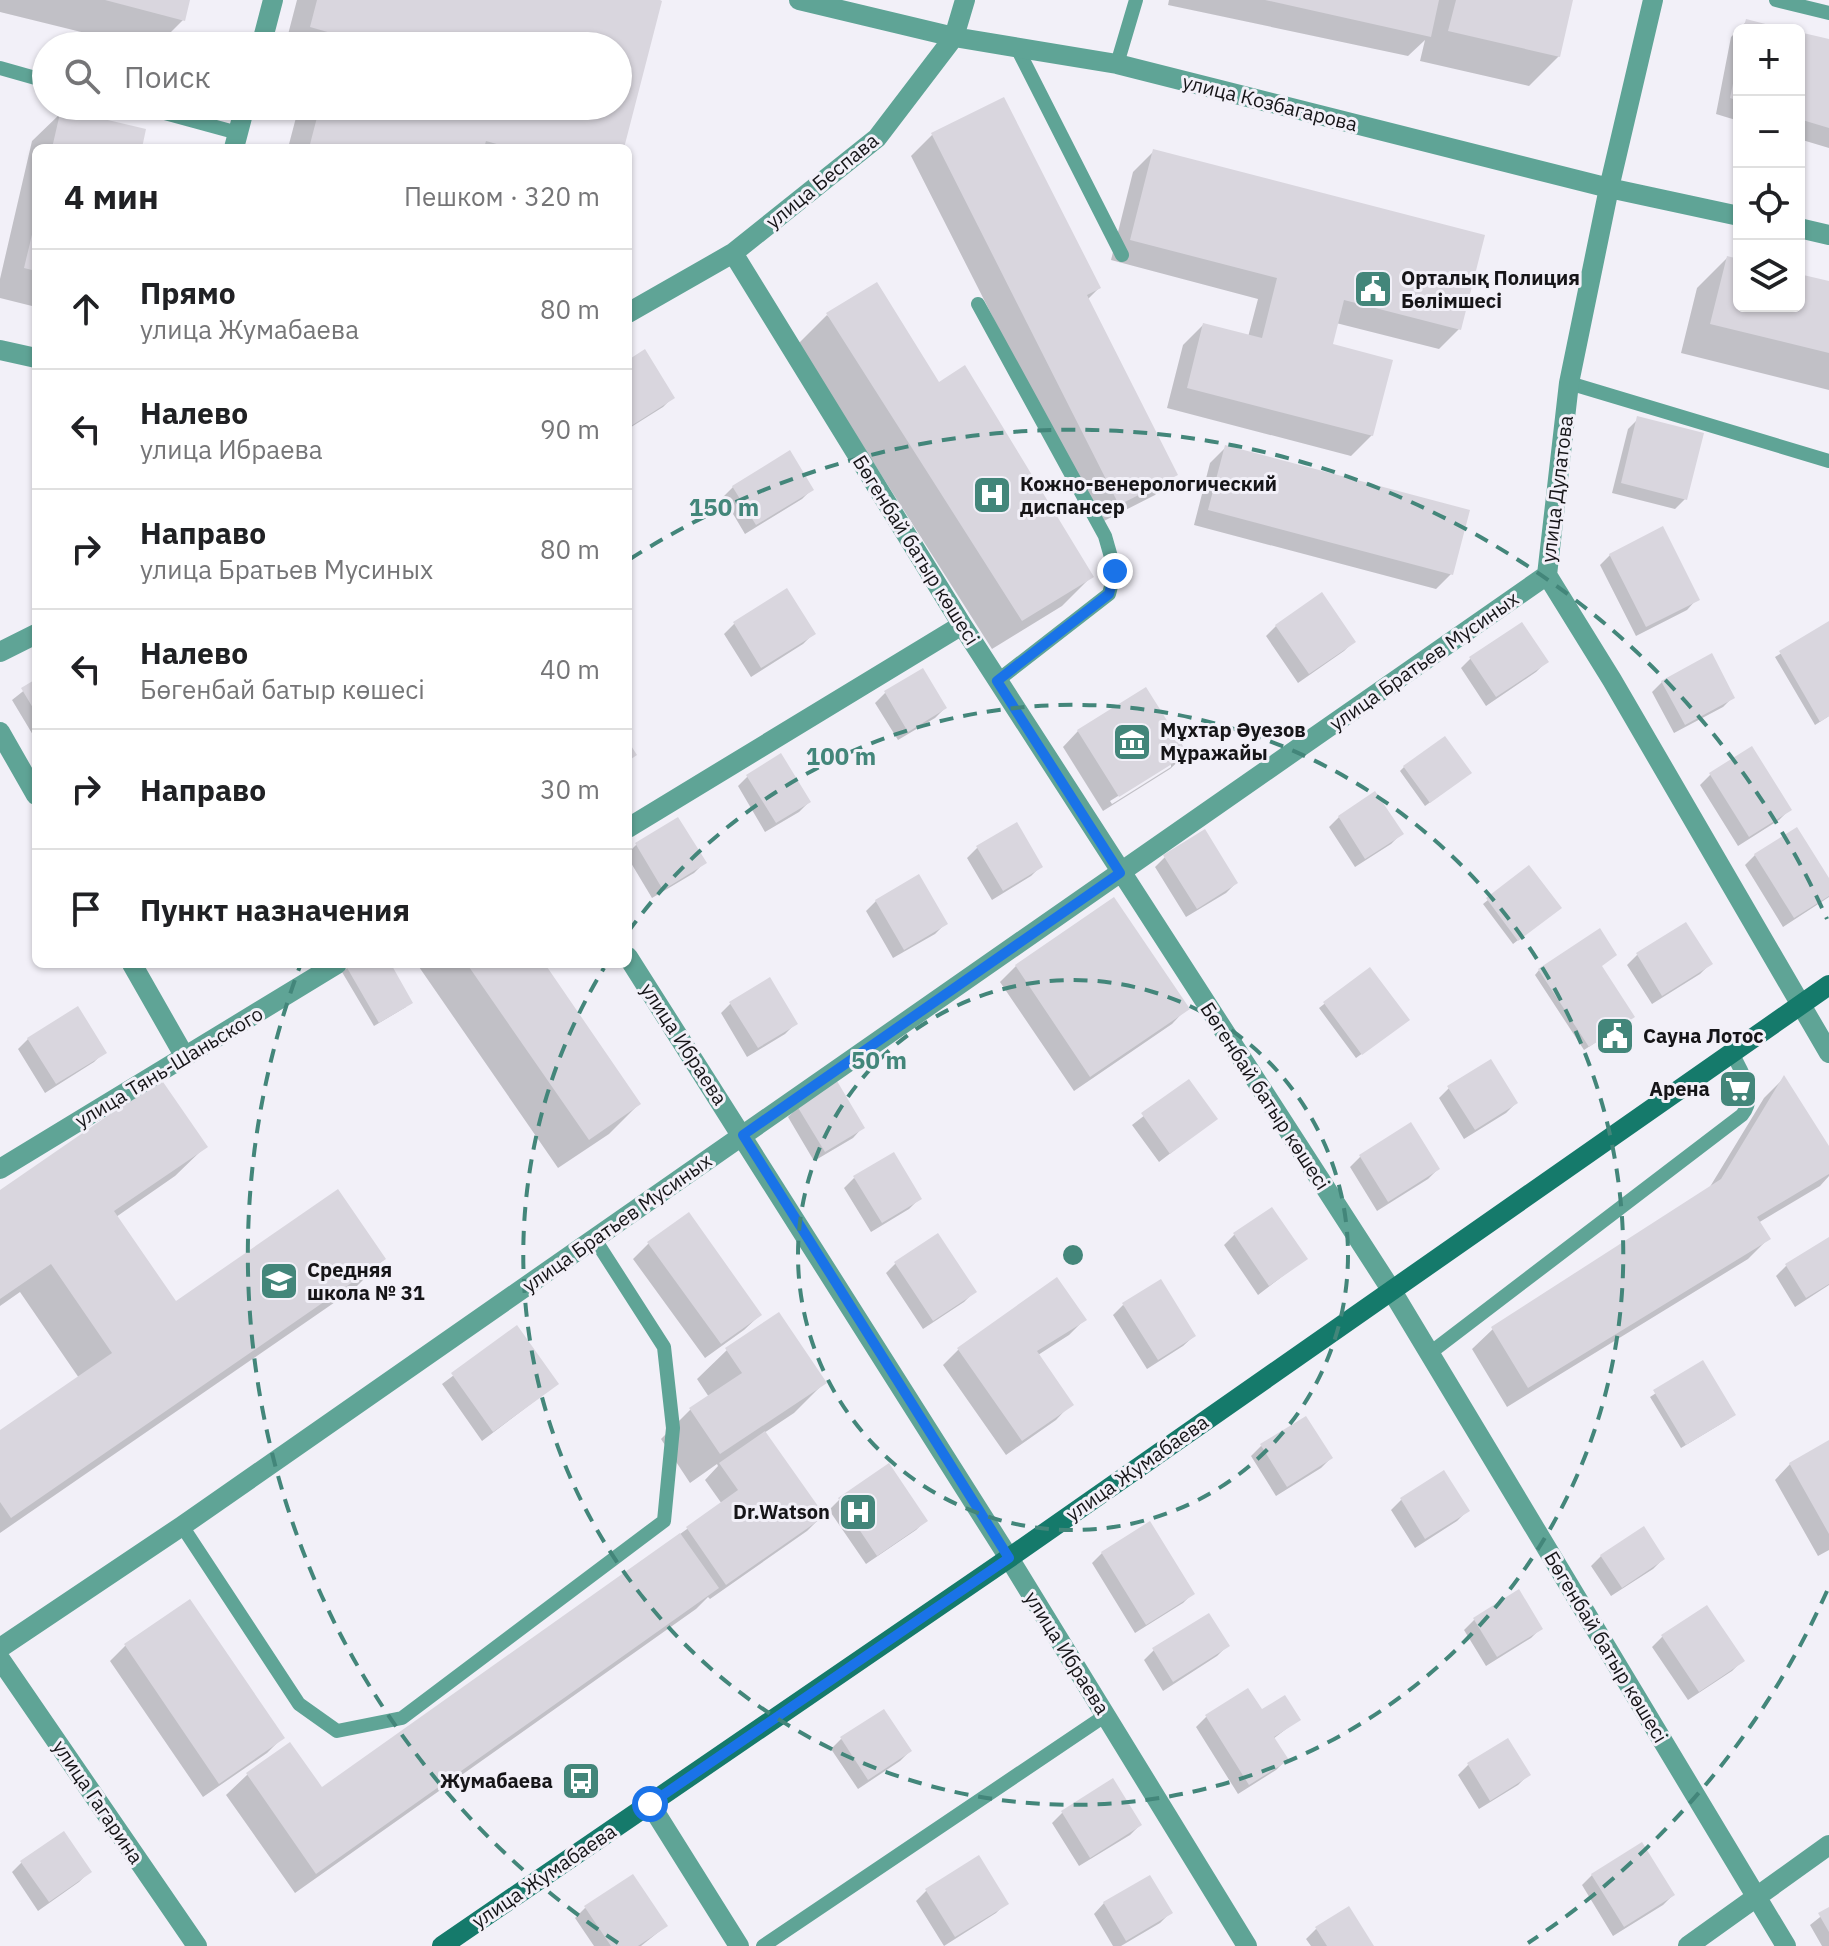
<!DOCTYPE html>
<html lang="ru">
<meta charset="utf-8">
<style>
body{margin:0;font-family:"IBM Plex Sans",sans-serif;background:#f2f2f2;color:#202124}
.controls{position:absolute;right:24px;top:24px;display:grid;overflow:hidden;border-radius:12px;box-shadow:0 2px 6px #0004}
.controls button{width:72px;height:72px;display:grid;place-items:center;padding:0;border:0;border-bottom:2px solid #e0e0e0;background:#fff;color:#202124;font:40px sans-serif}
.stop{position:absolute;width:24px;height:24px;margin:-18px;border:6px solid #1a73e8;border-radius:50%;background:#fff}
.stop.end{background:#1a73e8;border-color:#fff;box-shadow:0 2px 8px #0008}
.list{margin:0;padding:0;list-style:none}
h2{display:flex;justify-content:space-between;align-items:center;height:104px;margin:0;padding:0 32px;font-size:34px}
h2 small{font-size:26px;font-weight:400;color:#757577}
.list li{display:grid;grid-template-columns:52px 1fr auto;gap:24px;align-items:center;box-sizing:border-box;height:120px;padding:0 32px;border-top:2px solid #e0e0e0}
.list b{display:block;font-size:30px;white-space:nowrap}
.list p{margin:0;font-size:26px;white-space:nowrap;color:#757577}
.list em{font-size:26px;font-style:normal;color:#757577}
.icon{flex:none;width:44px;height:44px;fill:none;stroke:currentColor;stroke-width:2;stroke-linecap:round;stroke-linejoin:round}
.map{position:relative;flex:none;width:1829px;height:1946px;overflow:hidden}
.search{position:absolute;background:#fff;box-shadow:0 2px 6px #0004;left:32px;top:32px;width:600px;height:88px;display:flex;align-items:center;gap:20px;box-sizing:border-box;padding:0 28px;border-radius:44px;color:#757577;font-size:30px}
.panel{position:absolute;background:#fff;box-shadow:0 2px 6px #0004;left:32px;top:144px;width:600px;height:824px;border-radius:12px}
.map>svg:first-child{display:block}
</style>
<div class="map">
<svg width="1829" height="1946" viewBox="0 0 1829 1946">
<rect width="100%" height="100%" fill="#f2f0f8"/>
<path fill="#0003" fill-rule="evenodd" d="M0,0H188L183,20L157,46H138L0,12Z
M297,0H652L622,148H288L299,106H618V46H285Z
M1169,0H1571L1559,56L1529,86L1420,61L1425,40L1408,56L1168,5Z
M1746,22L1781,30H1739V121L1716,114L1731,37Z
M1799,34L1829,41V148L1799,139Z
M1003,99L1099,288L1087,300L1175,474L1155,495L1098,524L911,156L932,135Z
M62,112L140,148H36V307L0,298V279L32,141Z
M1154,151L1459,329L1439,349L1336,323L1331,346L1372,435L1351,456L1167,408L1183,345L1203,325L1248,337L1258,299L1111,260L1133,172Z
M1727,258L1739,261V306H1799V276L1829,283V390L1681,353L1697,288Z
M827,315L1092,576L1062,606L992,649L798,344Z
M628,362L673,397L663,407L628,429Z
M1638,419L1685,499L1675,509L1612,493L1628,429Z
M1226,447L1451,574L1436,589L1194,525L1210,463Z
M733,487L812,489L802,499L745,534L723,497Z
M1610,555L1697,599L1687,610L1636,636L1600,565Z
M787,591L813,634L803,644L751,677L724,634L734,624Z
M1829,624V716L1815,725L1775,657Z
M1276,626L1354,641L1344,651L1298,683L1266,636Z
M1471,658L1546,662L1536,672L1486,706L1461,668Z
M36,681V733L33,735L12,700Z
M1662,682L1733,697L1723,707L1674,733L1652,692Z
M885,693L945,708L935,718L898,740L875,703Z
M1078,731L1186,754L1170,769L1103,811L1063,747ZM1171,763V767L1112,804L1110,801Z
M1751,749L1789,810L1779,820L1738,846L1700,785L1710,775Z
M1404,767L1465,777L1425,806L1400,771Z
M748,776L809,802L799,812L765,832L738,786Z
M1339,817L1401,834L1391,844L1355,867L1329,827Z
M677,819L704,863L694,873L652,898L628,858V853L636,845Z
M1016,824L1041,866L1031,876L992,900L967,858L977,848Z
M1755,855L1829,882V897L1783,927L1745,865Z
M1165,857L1236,883L1226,893L1186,917L1155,867Z
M1529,867L1555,912L1513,944L1483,904Z
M1113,900L1187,1008L1172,1024L1074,1091L1000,982L1016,966Z
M876,901L945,924L935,934L893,958L866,911Z
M1685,924L1710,964L1700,974L1652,1004L1627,965L1637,955Z
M352,964H388L406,1007L374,1026L342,972Z
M417,964H542L639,1104L609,1134L558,1168Z
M1600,966L1628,1021L1584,1050L1535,975L1539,970Z
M1369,969L1403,1024L1356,1058L1319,1008Z
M731,1003L795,1024L785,1034L747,1057L721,1013Z
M28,1039L104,1052L94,1062L45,1093L18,1049Z
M1784,1078L1829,1148V1176L1820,1186L1758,1223L1768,1239L1748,1259L1507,1407L1472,1349L1493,1329L1708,1190L1764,1098Z
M1188,1082L1215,1119L1159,1162L1132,1125Z
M1449,1088L1516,1103L1506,1113L1464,1139L1439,1098Z
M798,1107L863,1127L853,1138L814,1161L788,1117Z
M1410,1125L1438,1169L1428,1179L1377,1211L1350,1167L1360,1157Z
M205,1147L175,1176L116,1217L176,1303L384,1259L354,1289L0,1533V1432L79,1378L20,1292L0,1306V1193Z
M854,1178L919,1199L909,1209L871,1232L844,1188Z
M1271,1210L1305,1259L1258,1295L1224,1245L1234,1235Z
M688,1215L760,1315L744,1330L705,1358L633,1259L648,1244Z
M1829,1239V1285L1795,1307L1776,1276L1786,1266Z
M896,1263L974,1292L964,1302L923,1329L886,1273Z
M1057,1280L1084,1320L1069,1335L1038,1355L1071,1404L1056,1420L1006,1455L943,1365L958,1350Z
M1123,1305L1194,1336L1183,1346L1147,1369L1113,1315Z
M517,1328L557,1384L482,1441L442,1384Z
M727,1350L824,1383L794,1413L764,1433L822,1516L807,1531L710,1599L708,1597L696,1609L295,1893L226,1795L247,1775L290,1745L322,1790L722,1504L705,1480L718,1466L717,1464L690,1483L661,1439L690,1410L709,1397L697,1379Z
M1702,1363L1729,1419L1681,1448L1650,1397Z
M1829,1442V1550L1818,1556L1775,1480L1790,1464Z
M1261,1446L1331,1458L1321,1468L1276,1496L1251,1456Z
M888,1466L926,1520L916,1530L866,1564L829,1510L839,1500Z
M1444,1473L1467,1511L1457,1521L1415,1548L1391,1510L1401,1500Z
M1102,1553L1193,1593L1183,1603L1135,1633L1092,1563Z
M1601,1556L1663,1559L1653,1569L1611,1596L1591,1566Z
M1518,1592L1541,1628L1531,1638L1486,1666L1464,1630L1474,1620Z
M189,1601L282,1738L267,1753L203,1797L110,1661L125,1646Z
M1707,1607L1742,1661L1732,1671L1688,1700L1652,1647L1662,1637Z
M1227,1646L1217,1656L1163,1691L1144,1660L1154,1650Z
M1261,1712L1298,1720L1273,1739L1286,1760L1276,1770L1238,1794L1196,1727L1206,1717Z
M841,1739L910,1751L900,1761L858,1789L831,1749Z
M1507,1740L1528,1775L1518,1785L1479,1809L1458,1775L1468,1765Z
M1112,1781L1140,1825L1130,1835L1079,1866L1052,1823L1062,1813Z
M1641,1845L1673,1895L1663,1905L1613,1936L1582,1885L1592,1875Z
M978,1858L1006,1903L996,1913L944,1946L916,1901L926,1891Z
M22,1862L89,1872L79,1882L38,1911L12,1872Z
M1104,1903L1170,1913L1160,1923L1121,1946H1113L1094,1914Z
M585,1908L666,1926L641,1946H594L575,1918Z
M1829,1910V1946H1822L1810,1925Z
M1316,1929L1371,1946H1311L1306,1939Z"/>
<path fill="#d9d6de" d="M105,0H190L185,21Z
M317,0H660L662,1L624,148H511L486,141L484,148H309L320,106H618V46H335L338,35L310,27Z
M1265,0H1439L1431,37Z
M1456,0H1573L1560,57L1448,31Z
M1746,19L1785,29V30H1743Z
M1799,32L1829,39V128L1799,119Z
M1738,60H1739V101L1730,98Z
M1004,97L1101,288L1087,295L1178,475L1119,505L931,133Z
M61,109L146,129L142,148H52Z
M1153,149L1485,235L1461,330L1344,300L1333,344L1393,360L1373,436L1187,388L1203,323L1262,338L1277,278L1130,240Z
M35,222H36V271L24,268Z
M1727,256L1739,259V306H1799V274L1829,281V353L1710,324Z
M877,282L939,382L965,365L1094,577L1022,621L826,313Z
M645,349L675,398L631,426L628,421V360Z
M1637,416L1704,433L1687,500L1621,483Z
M1225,445L1470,510L1453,575L1208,510Z
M790,450L814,490L756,525L732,486Z
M1663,526L1700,600L1646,627L1609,554Z
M787,588L816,634L761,668L733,622Z
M1322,592L1356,642L1309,674L1275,625Z
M1829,621V716L1820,722L1779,651Z
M1522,622L1549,662L1496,697L1469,657Z
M1712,653L1735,698L1685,725L1661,681Z
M923,668L947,708L908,732L884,691Z
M36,679V713L21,688Z
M1146,687L1188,754L1119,797L1077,730Z
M1445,736L1472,773L1430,803L1403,766Z
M628,741L637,755L628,761Z
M1752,746L1792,810L1749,837L1709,773Z
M781,753L811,802L776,823L746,775Z
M1375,791L1404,834L1365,859L1338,816Z
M678,817L707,863L663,890L635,843Z
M1017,822L1043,867L1003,891L976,846Z
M1797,827L1829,878V896L1794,918L1754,854Z
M1205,829L1238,883L1197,909L1163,855Z
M1529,865L1562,908L1518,941L1486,898Z
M919,874L948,924L904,950L875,900Z
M1114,897L1190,1009L1090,1077L1015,965Z
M1686,922L1713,964L1662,996L1636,953Z
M1600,928L1617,955L1602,966L1635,1017L1589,1047L1538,969Z
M348,964H391L413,1003L379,1023L346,966Z
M467,964H545L641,1104L589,1140Z
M1370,967L1410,1020L1362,1055L1323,1002Z
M770,977L798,1024L758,1048L729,1002Z
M78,1006L107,1053L56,1084L27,1038Z
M1491,1059L1518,1103L1475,1130L1447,1086Z
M1784,1075L1829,1146V1174L1757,1217L1771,1239L1528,1388L1491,1327L1721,1179Z
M161,1079L208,1147L114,1211L176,1301L338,1189L386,1259L11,1518L0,1502V1430L112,1353L51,1264L0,1299V1190Z
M1189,1079L1218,1119L1170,1154L1141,1113Z
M837,1081L865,1128L825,1152L797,1106Z
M1411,1122L1440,1169L1388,1202L1359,1155Z
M894,1152L922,1199L882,1223L853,1176Z
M1272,1207L1308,1259L1269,1286L1233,1233Z
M689,1212L762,1315L721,1344L647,1242Z
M938,1233L977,1292L933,1321L894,1262Z
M1829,1237V1284L1806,1298L1785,1264Z
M1057,1277L1087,1320L1037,1351L1074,1405L1022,1441L957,1348Z
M1161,1279L1196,1336L1158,1360L1122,1303Z
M779,1312L827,1383L720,1454L689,1408L742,1373L725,1348Z
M517,1325L559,1384L493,1432L451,1373Z
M1703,1360L1736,1415L1686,1445L1653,1390Z
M1306,1416L1333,1458L1287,1487L1260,1444Z
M765,1431L825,1516L726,1585L686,1527L738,1490L719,1463Z
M1829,1440V1534L1789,1463Z
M889,1463L928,1521L877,1556L838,1498Z
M1444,1470L1470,1511L1425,1539L1400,1498Z
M1150,1521L1195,1594L1146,1625L1101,1552Z
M1644,1526L1665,1559L1622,1588L1600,1555Z
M680,1533L719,1588L316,1874L246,1773L290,1742L322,1787Z
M1519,1589L1543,1629L1497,1657L1473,1618Z
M190,1599L285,1738L219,1784L124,1644Z
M1707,1605L1745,1661L1699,1692L1661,1635Z
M1209,1613L1230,1646L1173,1682L1152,1648Z
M1248,1688L1262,1709L1285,1695L1301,1720L1274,1737L1289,1760L1249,1785L1205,1715Z
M884,1709L912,1751L868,1780L840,1737Z
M1508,1738L1531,1775L1490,1801L1467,1763Z
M1113,1778L1142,1825L1090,1858L1061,1811Z
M64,1831L92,1872L49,1902L20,1861Z
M1642,1842L1675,1895L1624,1927L1591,1874Z
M979,1855L1009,1904L955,1937L925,1889Z
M633,1874L668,1926L638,1946H611L584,1906Z
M1150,1875L1173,1913L1126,1941L1103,1902Z
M1349,1906L1374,1946H1327L1315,1927Z
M1829,1907V1932L1818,1913Z"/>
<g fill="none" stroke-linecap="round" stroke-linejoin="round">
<path stroke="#5fa496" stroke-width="14" d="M1776,0L1829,13
M1017,48L1122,255
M1117,64L1136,0
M0,68L46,81
M139,106L238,133
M978,304L1105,536L1115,571L1109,594L997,681
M1569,383L1829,461
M1430,1353L1742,1115C1758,1095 1742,1073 1732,1053
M182,1526L299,1704L337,1731L402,1718L664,1521L673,1428L664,1347L594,1238
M763,1946L1106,1715"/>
<path stroke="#5fa496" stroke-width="20" d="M799,0L954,37L1117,64L1609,188L1739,216
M1653,0L1609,188L1569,383L1547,575L1612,680L1829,1053
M261,46L273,0
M234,148L245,106
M1799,228L1829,235
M733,253L962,625L1392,1291L1786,1946
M628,313L733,253L877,138L954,37L965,0
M0,350L36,358
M0,652L36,634
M0,732L36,795
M628,828L962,625
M628,957L1009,1558L1247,1946
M132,964L185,1057
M0,1169L337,964
M0,1648L182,1526L1547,575
M0,1659L197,1946
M650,1804L739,1946
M1688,1946L1829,1845"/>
<path stroke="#157a6b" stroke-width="20" d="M442,1946L1009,1558L1829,985"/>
</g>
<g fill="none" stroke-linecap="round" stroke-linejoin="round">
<path stroke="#1a73e8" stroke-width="10" d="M650,1804L1009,1558L743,1135L1120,873L997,681L1109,594L1115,571"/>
</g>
<g fill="none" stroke="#43867a" stroke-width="4" stroke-dasharray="14 10">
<circle cx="1073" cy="1255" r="275"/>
<path d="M628 932A550 550 0 1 1 604 968"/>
<path d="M1827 1591A825 825 0 0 1 1528 1943M618 1943A825 825 0 0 1 300 966M630 559A825 825 0 0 1 1827 919"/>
</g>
<defs>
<symbol id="civic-square" viewBox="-11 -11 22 22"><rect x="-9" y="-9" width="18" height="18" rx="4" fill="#43867a" stroke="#f2f0f8"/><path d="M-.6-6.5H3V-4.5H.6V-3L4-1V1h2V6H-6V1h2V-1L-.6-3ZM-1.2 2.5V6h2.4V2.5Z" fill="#fff"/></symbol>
<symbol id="hospital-square" viewBox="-11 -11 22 22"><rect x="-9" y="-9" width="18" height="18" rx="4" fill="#43867a" stroke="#f2f0f8"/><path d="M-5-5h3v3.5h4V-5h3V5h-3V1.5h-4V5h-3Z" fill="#fff"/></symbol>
<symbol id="museum-square" viewBox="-11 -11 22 22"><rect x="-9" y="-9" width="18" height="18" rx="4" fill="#43867a" stroke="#f2f0f8"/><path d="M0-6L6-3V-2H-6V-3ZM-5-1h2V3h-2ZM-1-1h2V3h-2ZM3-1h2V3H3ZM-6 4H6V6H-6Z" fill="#fff"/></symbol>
<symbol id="supermarket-square" viewBox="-11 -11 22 22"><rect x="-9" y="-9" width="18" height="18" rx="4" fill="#43867a" stroke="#f2f0f8"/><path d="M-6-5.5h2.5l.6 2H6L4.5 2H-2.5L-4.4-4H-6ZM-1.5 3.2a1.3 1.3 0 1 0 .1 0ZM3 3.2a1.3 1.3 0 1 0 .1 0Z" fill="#fff"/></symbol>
<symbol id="school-square" viewBox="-11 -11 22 22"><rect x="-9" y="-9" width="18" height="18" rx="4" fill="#43867a" stroke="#f2f0f8"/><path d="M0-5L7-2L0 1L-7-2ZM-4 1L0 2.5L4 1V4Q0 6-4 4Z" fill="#fff"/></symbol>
<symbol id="bus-square" viewBox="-11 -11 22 22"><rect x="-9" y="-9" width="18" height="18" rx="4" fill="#43867a" stroke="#f2f0f8"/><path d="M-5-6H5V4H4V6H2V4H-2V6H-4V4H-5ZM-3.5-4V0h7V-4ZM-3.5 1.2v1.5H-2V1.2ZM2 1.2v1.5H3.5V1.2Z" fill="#fff"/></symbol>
</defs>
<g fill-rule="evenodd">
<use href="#civic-square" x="1351" y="267" width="44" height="44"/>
<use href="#hospital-square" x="970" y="473" width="44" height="44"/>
<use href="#museum-square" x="1110" y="720" width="44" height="44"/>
<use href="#civic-square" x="1593" y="1014" width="44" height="44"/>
<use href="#supermarket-square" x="1716" y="1067" width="44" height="44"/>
<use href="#school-square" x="257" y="1259" width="44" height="44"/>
<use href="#hospital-square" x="836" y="1490" width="44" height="44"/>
<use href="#bus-square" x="559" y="1759" width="44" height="44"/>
</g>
<g text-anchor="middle" stroke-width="6" stroke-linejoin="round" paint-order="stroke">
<g font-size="20" fill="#161518" stroke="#f2f0f8">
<text transform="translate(1270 103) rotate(14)" y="7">улица Козбагарова</text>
<text transform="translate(822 181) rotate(-39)" y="7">улица Беспава</text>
<text transform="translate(1557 489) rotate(-83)" y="7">улица Дулатова</text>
<text transform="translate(916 550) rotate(58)" y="7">Бөгенбай батыр көшесі</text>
<text transform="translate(1424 661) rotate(-35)" y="7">улица Братьев Мусиных</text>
<text transform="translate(684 1044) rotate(57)" y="7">улица Ибраева</text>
<text transform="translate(169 1067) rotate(-31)" y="7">улица Тянь-Шаньского</text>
<text transform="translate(1265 1096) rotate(57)" y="7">Бөгенбай батыр көшесі</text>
<text transform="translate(617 1223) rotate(-35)" y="7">улица Братьев Мусиных</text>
<text transform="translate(1137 1468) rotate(-35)" y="7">улица Жумабаева</text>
<text transform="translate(1606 1647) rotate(59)" y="7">Бөгенбай батыр көшесі</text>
<text transform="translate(1067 1653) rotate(58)" y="7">улица Ибраева</text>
<text transform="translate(98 1802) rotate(56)" y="7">улица Гагарина</text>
<text transform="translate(544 1876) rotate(-34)" y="7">улица Жумабаева</text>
</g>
<g font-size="20" font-weight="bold" fill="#161518" stroke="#f2f0f8" text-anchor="start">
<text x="1401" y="285">Орталық Полиция<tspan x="1401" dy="23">Бөлімшесі</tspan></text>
<text x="1020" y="491">Кожно-венерологический<tspan x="1020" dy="23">диспансер</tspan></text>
<text x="1160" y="737">Мұхтар Әуезов<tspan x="1160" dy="23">Мұражайы</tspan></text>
<text x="1643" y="1043">Сауна Лотос</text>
<text x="1710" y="1096" text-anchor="end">Арена</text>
<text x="307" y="1277">Средняя<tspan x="307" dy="23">школа № 31</tspan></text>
<text x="830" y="1519" text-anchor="end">Dr.Watson</text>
<text x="553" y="1788" text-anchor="end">Жумабаева</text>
</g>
</g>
<circle cx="1073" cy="1255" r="12" fill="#43867a" stroke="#f2f0f8" stroke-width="4"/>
<g font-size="24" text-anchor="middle" font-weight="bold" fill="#43867a" stroke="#f2f0f8" stroke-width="6" stroke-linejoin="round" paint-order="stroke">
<text x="724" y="516">150 m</text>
<text x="841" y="765">100 m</text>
<text x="879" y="1069">50 m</text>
</g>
</svg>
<div class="controls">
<button>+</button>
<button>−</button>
<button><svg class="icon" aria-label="locate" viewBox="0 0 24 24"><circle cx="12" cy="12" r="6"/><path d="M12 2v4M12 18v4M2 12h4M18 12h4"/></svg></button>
<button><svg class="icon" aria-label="layers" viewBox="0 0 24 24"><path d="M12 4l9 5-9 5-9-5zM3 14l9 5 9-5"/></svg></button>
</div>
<div class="stop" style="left:650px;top:1804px"></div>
<div class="stop end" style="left:1115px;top:571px"></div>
<div class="search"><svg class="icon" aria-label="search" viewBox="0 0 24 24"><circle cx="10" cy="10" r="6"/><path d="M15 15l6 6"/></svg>Поиск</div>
<section class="panel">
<h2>4 мин<small>Пешком · 320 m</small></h2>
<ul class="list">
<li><svg class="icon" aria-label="ahead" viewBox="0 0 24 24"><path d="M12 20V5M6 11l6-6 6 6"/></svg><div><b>Прямо</b><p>улица Жумабаева</p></div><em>80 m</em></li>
<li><svg class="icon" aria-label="left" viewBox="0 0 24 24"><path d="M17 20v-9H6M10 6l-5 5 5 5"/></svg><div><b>Налево</b><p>улица Ибраева</p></div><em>90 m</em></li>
<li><svg class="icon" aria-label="right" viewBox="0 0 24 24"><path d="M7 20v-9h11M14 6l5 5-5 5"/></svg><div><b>Направо</b><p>улица Братьев Мусиных</p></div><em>80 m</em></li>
<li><svg class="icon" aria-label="left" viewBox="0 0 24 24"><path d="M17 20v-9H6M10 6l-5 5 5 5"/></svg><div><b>Налево</b><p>Бөгенбай батыр көшесі</p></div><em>40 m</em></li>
<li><svg class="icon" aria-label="right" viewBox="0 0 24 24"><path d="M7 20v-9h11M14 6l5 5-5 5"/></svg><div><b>Направо</b></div><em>30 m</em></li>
<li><svg class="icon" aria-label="arrive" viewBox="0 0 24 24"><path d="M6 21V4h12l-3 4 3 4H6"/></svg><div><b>Пункт назначения</b></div></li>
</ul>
</section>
</div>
